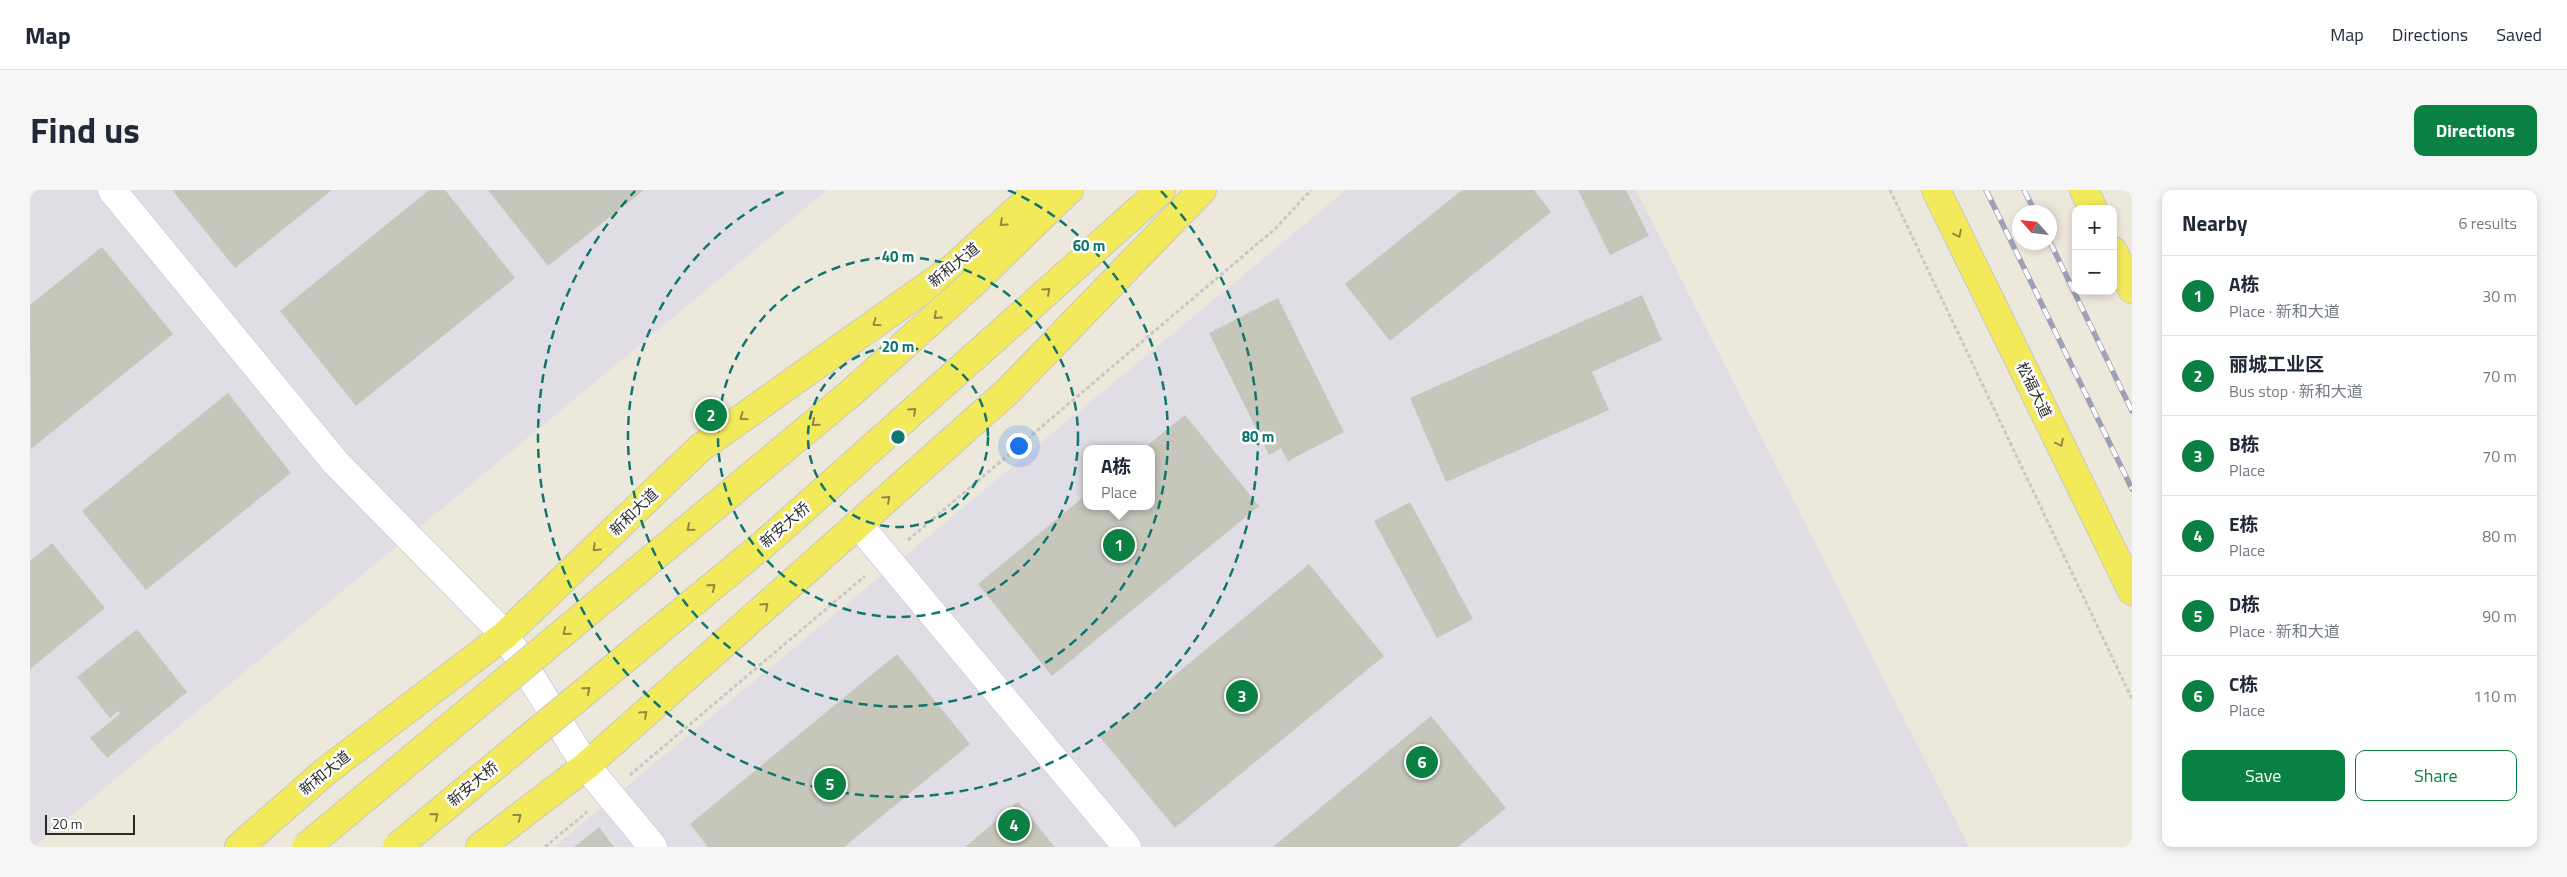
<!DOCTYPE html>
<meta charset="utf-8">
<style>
body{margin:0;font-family:"Titillium Web","Noto Sans SC",sans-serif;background:#f6f6f7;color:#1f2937}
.controls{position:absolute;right:15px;top:15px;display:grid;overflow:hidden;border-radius:10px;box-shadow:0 2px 8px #0003}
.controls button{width:45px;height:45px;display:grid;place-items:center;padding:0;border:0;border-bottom:1px solid #e0e1e3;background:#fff;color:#1f2937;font:25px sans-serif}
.compass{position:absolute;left:1982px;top:15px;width:45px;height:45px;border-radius:50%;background:#fff;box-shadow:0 2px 8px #0003;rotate:297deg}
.scale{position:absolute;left:15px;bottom:12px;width:90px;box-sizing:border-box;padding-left:5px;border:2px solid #2a2a2a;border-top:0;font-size:14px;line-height:18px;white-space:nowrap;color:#2a2a2a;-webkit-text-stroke:4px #fff;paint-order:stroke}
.you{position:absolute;left:988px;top:255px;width:18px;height:18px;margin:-12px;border:4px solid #fff;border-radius:50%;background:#1a73e8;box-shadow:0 0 0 8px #1a73e833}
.badge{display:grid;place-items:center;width:32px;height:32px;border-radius:50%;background:#0b8043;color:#fff;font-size:16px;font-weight:700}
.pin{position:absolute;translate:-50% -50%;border:2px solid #fff;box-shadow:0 1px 5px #0006}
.popup{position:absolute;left:1053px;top:255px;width:72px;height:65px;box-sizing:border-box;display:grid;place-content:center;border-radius:10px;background:#fff;filter:drop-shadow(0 1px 4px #0005);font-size:16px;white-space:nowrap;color:#747a83}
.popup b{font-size:19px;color:#1f2937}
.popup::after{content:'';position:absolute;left:50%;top:100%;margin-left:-10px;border:10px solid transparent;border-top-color:#fff}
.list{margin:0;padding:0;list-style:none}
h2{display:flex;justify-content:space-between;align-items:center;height:65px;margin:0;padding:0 20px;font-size:21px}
h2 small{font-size:16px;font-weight:400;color:#747a83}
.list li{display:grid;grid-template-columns:32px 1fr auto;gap:15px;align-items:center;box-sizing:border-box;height:80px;padding:0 20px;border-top:1px solid #e0e1e3}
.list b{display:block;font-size:19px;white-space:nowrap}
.list p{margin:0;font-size:16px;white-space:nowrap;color:#747a83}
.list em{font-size:16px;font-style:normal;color:#747a83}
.actions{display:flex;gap:10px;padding:15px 20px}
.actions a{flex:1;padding:11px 0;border:1px solid #0b8043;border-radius:10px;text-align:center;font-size:18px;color:#0b8043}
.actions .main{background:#0b8043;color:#fff}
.map{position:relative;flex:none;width:2102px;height:657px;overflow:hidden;border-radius:10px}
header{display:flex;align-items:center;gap:30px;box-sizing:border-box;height:70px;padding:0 25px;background:#fff;border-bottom:1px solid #e0e1e3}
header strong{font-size:24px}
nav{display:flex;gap:28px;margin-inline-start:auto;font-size:18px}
.intro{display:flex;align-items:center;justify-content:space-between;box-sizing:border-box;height:120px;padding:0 30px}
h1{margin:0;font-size:35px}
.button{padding:12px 22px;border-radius:10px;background:#0b8043;color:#fff;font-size:18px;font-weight:700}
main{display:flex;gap:30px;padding:0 30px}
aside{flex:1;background:#fff;border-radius:10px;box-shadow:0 2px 8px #0003}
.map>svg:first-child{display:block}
</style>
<header>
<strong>Map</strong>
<nav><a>Map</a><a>Directions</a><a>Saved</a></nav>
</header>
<div class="intro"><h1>Find us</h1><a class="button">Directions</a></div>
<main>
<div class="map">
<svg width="2102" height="657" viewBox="0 0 2102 657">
<rect width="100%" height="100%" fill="#ece8dc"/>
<path fill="#e0dde5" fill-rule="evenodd" d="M0,0H797L3,657H0Z
M1316,0H1606L1939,657H524ZM1056,259H1122V316H1056Z"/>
<path fill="#c7c6ba" d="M142,0H302L205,78Z
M399,0H415L485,88L326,216L250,121Z
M458,0H614L518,76Z
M1432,0H1504L1521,22L1360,151L1315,94Z
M1548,0H1596L1619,46L1580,65Z
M72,57L143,144L1,259L0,115Z
M1612,105L1632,150L1562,182L1579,220L1416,292L1380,208Z
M1248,108L1314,242L1258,271L1251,258L1239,265L1179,143Z
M198,203L261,283L116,400L52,321Z
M1155,225L1229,316L1022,486L948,394L1056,305V316H1122V259H1113Z
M1380,312L1443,429L1407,448L1344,331Z
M22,353L75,418L0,479V371Z
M1279,374L1354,466L1145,638L1070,547Z
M107,439L157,502L77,568L60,548L90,524L88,521L80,528L47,487Z
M867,464L940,554L814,657H678L660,634Z
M1401,526L1476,618L1428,657H1243Z
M988,612L1025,657H935Z
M569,637L584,657H544Z"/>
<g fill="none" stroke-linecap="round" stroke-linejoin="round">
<defs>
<path id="minor" d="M82,0L305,272L475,445L556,576L623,657
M828,334L1097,657"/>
<path id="major" d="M1906,0L2102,401
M2054,0L2063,19
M2083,61L2102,99
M943,93L1039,0
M981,134L1131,0
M209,657L296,581L475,445L670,258L923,78L1009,0
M450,657L556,576L978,201L1172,0"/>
</defs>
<use href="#minor" stroke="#d1d1e3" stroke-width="30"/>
<use href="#major" stroke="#c8c8c8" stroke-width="30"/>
<path stroke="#c8c8c8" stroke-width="3" stroke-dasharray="4 2.5" stroke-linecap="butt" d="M1860,0L2102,509
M878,350L1246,38L1281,0
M600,585L835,386
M515,657L557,622"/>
<use href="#minor" stroke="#fff" stroke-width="28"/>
<use href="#major" stroke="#f2ea5b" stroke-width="28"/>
<defs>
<path id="rail" d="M1956,0L2102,299
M1994,0L2005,22
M2020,52L2102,221"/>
</defs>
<use href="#rail" stroke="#9f9fb5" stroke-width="5.5"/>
<use href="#rail" stroke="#fff" stroke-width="4" stroke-dasharray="11" stroke-linecap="butt"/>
<defs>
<path id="major-bridge" d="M276,657L822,202L943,93
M367,657L735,353L981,134"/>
</defs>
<use href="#major-bridge" stroke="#c8c8c8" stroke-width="30" stroke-linecap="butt"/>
<use href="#major-bridge" stroke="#f2ea5b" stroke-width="28"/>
</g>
<defs><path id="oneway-chevron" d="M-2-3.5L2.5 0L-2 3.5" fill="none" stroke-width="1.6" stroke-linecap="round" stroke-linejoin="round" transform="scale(1.25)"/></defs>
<g stroke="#8e8a42">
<use href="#oneway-chevron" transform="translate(973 33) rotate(138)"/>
<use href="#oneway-chevron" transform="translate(1928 44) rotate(64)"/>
<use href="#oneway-chevron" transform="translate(1017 101) rotate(-42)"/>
<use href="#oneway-chevron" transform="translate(907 126) rotate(138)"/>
<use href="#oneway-chevron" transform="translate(846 133) rotate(145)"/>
<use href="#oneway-chevron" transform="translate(883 221) rotate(-42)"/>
<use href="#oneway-chevron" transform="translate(713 227) rotate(145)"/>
<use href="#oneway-chevron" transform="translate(785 233) rotate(140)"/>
<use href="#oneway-chevron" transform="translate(2030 253) rotate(64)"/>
<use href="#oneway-chevron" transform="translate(857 309) rotate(-42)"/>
<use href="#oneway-chevron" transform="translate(660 338) rotate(140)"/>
<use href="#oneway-chevron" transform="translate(566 358) rotate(136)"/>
<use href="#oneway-chevron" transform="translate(682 397) rotate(-40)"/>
<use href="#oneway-chevron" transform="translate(735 416) rotate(-42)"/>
<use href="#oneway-chevron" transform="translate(536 442) rotate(140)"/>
<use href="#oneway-chevron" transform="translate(557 500) rotate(-40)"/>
<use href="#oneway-chevron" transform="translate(614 524) rotate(-42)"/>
<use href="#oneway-chevron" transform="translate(405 626) rotate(-40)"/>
<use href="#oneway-chevron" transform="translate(488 627) rotate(-37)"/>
</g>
<g fill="none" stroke="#0f766e" stroke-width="2.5" stroke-dasharray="9 6">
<circle cx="868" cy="247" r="90"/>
<circle cx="868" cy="247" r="180"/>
<path d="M978 0A270 270 0 1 1 758 0"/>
<path d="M1131 1A360 360 0 1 1 605 1"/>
</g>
<g text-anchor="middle" stroke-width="5" stroke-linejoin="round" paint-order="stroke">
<g font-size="15" fill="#2a2a2a" stroke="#fff">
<text transform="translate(924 75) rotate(-39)" y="5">新和大道</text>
<text transform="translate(2004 200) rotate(64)" y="5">松福大道</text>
<text transform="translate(604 322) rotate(-44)" y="5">新和大道</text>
<text transform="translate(755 335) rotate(-41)" y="5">新安大桥</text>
<text transform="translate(295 583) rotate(-39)" y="5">新和大道</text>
<text transform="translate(443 594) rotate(-40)" y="5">新安大桥</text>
</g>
</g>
<circle cx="868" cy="247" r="8" fill="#0f766e" stroke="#fff" stroke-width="2.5"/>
<g font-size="15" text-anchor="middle" font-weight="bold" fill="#0f766e" stroke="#fff" stroke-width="5" stroke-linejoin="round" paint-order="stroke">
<text x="1059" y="61">60 m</text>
<text x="868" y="72">40 m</text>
<text x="868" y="162">20 m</text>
<text x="1228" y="252">80 m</text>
</g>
</svg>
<div class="controls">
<button>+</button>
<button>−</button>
</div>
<svg class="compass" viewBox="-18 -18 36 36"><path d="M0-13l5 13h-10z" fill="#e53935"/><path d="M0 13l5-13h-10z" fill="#747a83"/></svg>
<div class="scale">20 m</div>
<div class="you"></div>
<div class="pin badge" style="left:1089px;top:355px">1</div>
<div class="popup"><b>A栋</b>Place</div>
<div class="pin badge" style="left:681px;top:225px">2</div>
<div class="pin badge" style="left:1212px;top:506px">3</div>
<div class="pin badge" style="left:984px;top:635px">4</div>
<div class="pin badge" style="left:800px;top:594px">5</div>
<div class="pin badge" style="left:1392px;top:572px">6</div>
</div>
<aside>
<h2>Nearby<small>6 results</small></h2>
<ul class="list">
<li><span class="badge">1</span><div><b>A栋</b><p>Place · 新和大道</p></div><em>30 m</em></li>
<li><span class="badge">2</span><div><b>丽城工业区</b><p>Bus stop · 新和大道</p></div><em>70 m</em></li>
<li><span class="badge">3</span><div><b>B栋</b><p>Place</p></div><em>70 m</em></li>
<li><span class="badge">4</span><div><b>E栋</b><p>Place</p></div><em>80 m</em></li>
<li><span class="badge">5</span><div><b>D栋</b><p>Place · 新和大道</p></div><em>90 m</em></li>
<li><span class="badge">6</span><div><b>C栋</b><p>Place</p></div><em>110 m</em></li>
</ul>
<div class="actions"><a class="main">Save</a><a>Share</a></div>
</aside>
</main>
